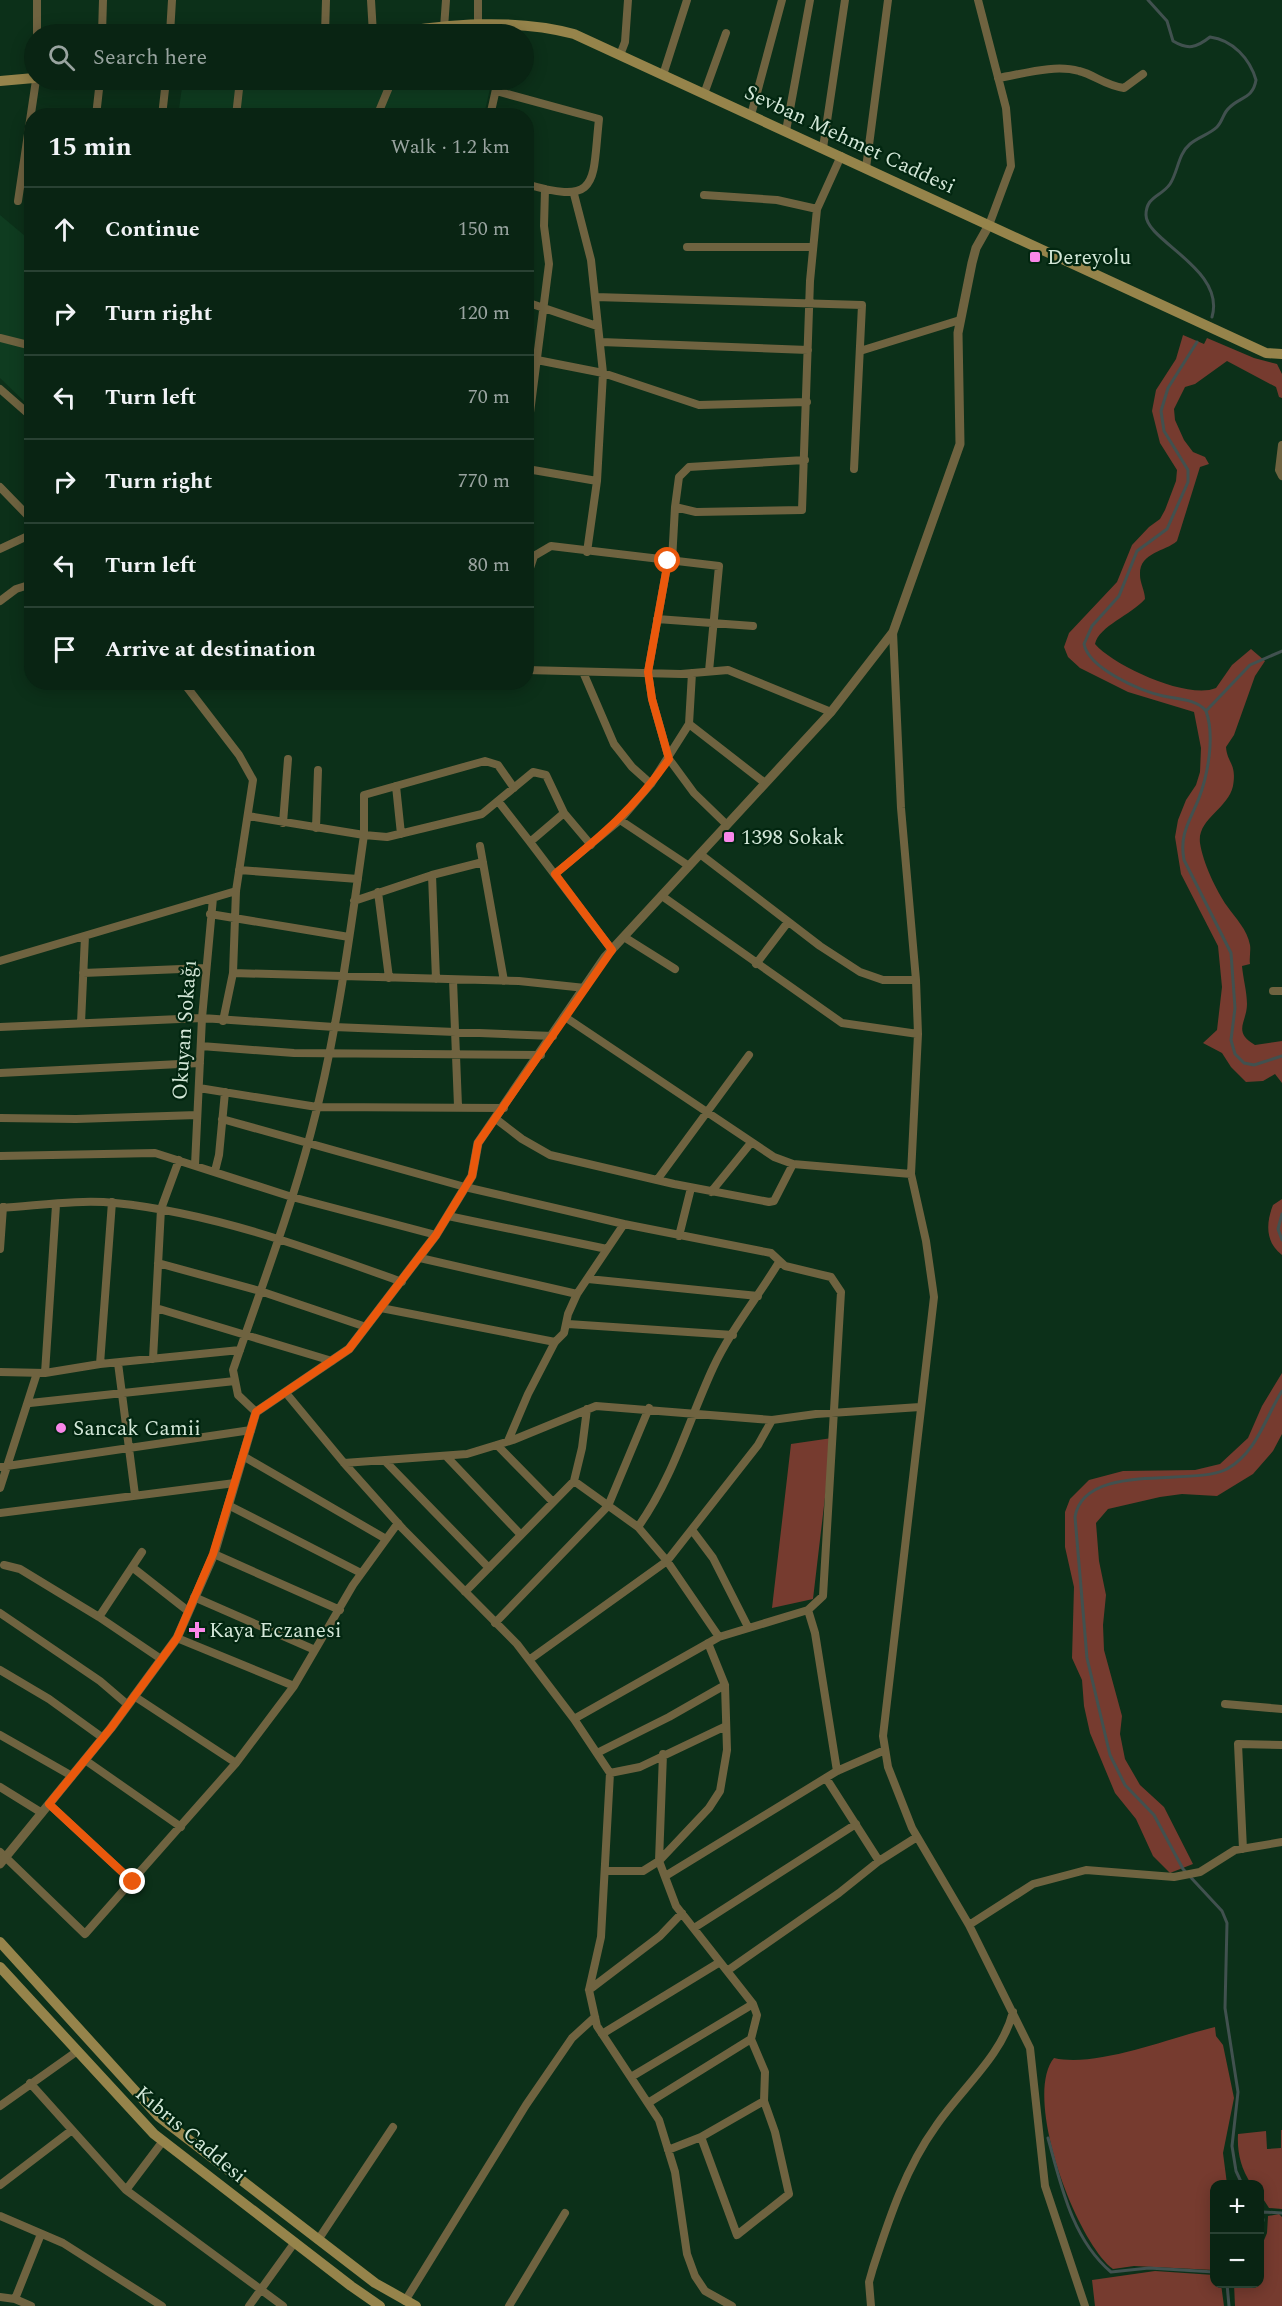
<!DOCTYPE html>
<meta charset="utf-8">
<style>
body{margin:0;font-family:Spectral,serif;background:#173021;color:#f1f3f6}
.controls{position:absolute;right:18px;bottom:18px;display:grid;overflow:hidden;border-radius:12px;box-shadow:0 3px 15px #0003}
.controls button{width:54px;height:54px;display:grid;place-items:center;padding:0;border:0;border-bottom:2px solid #294133;background:#092413;color:#f1f3f6;font:30px sans-serif}
.stop{position:absolute;width:18px;height:18px;margin:-14px;border:4px solid #ea580c;border-radius:50%;background:#fff}
.stop.end{background:#ea580c;border-color:#fff;box-shadow:0 2px 6px #0008}
.list{margin:0;padding:0;list-style:none}
h2{display:flex;justify-content:space-between;align-items:center;height:78px;margin:0;padding:0 24px;font-size:26px}
h2 small{font-size:20px;font-weight:400;color:#99a4a0}
.list li{display:grid;grid-template-columns:39px 1fr auto;gap:18px;align-items:center;box-sizing:border-box;height:84px;padding:0 24px;border-top:2px solid #294133}
.list b{display:block;font-size:22px;white-space:nowrap}
.list em{font-size:20px;font-style:normal;color:#99a4a0}
.icon{flex:none;width:33px;height:33px;fill:none;stroke:currentColor;stroke-width:2;stroke-linecap:round;stroke-linejoin:round}
.map{position:relative;flex:none;width:1282px;height:2306px;overflow:hidden}
.search{position:absolute;background:#092413;box-shadow:0 3px 15px #0003;left:24px;top:24px;width:510px;height:66px;display:flex;align-items:center;gap:15px;box-sizing:border-box;padding:0 21px;border-radius:33px;color:#99a4a0;font-size:22px}
.panel{position:absolute;background:#092413;box-shadow:0 3px 15px #0003;left:24px;top:108px;width:510px;height:582px;border-radius:24px}
.map>svg:first-child{display:block}
</style>
<div class="map">
<svg width="1282" height="2306" viewBox="0 0 1282 2306">
<rect width="100%" height="100%" fill="#0c3019"/>
<path fill="#0f3c20" d="M183,80H492L484,115L178,116Z
M0,215L31,241V408L0,378Z"/>
<path fill="#763b2f" d="M1183,335L1204,344L1207,338L1254,358L1277,364L1282,374V398L1279,397L1276,387L1227,361L1195,384L1185,387L1174,409L1175,420L1184,440L1193,452L1205,457L1209,464L1200,467L1177,541C1165,552 1139,552 1140,575C1140,583 1145,591 1145,599C1131,615 1099,626 1095,644C1114,666 1188,700 1216,688L1232,665L1251,649L1265,661L1255,676L1234,735L1226,747C1227,763 1237,763 1233,786C1228,809 1197,819 1200,843C1203,863 1216,890 1227,906C1236,919 1247,929 1250,945C1251,951 1249,958 1250,964L1242,966C1243,978 1247,992 1247,1004C1247,1022 1232,1032 1255,1045L1282,1041V1083L1275,1074L1263,1081L1246,1082L1231,1067L1222,1053L1203,1043L1217,1030L1222,987L1218,946L1181,874L1175,837L1178,820L1186,800L1196,785L1200,772L1201,748L1194,712L1128,692L1080,668L1068,657L1064,647L1069,633L1117,582L1132,545L1149,527L1160,519L1165,510L1176,481L1177,470L1160,443L1152,411L1156,390L1176,359Z
M1282,1199V1255C1265,1242 1266,1223 1273,1205Z
M1282,1373V1434L1273,1451L1253,1474L1217,1496L1182,1494L1160,1497L1108,1509L1096,1523L1099,1561L1106,1595L1103,1625L1104,1650L1122,1716L1120,1734L1125,1759L1140,1785L1164,1807L1193,1864L1170,1873L1153,1856L1136,1819L1115,1793L1090,1733L1084,1706L1082,1680L1072,1658L1074,1587L1065,1547V1512L1070,1499L1089,1480L1123,1471L1195,1470L1220,1464L1248,1438L1262,1406Z
M832,1438L813,1599L772,1608L791,1444Z
M1215,2027L1216,2036L1223,2045L1234,2098L1223,2153L1227,2184H1214V2270L1134,2266L1113,2269C1076,2241 1022,2097 1054,2058C1097,2068 1172,2037 1215,2027Z
M1281,2130H1282V2209L1269,2208L1260,2194V2184H1251C1241,2168 1237,2153 1238,2134L1266,2131L1267,2149L1281,2148Z
M1279,2214L1282,2217V2306H1235L1234,2284H1260V2250L1267,2233L1268,2216Z
M1155,2271L1214,2275V2284H1221L1224,2306H1095L1092,2280Z"/>
<g fill="none" stroke-linecap="round" stroke-linejoin="round">
<path stroke="#41514f" stroke-width="3" d="M1148,0L1167,21L1173,41C1188,50 1196,48 1210,37C1233,40 1250,59 1256,80C1253,99 1239,97 1229,108C1223,113 1223,121 1217,127C1210,134 1198,137 1190,144C1178,154 1178,172 1170,184C1161,197 1146,196 1146,215C1146,241 1226,269 1212,317
M1197,342L1168,388L1161,411L1164,431L1188,470V482L1167,529L1137,551L1119,596L1092,626L1084,644C1089,669 1141,691 1163,696C1177,699 1197,699 1206,711C1215,736 1208,774 1199,798C1190,821 1179,834 1184,860L1231,953L1235,1008L1231,1040L1235,1054L1244,1063L1254,1065L1282,1056
M1206,711L1250,665L1282,651
M1282,1214L1278,1229L1282,1240
M1048,2138C1061,2185 1072,2239 1111,2272L1149,2268L1214,2272
M1242,2184L1236,2171L1232,2146L1238,2092L1225,2008L1227,1923L1222,1911L1183,1869L1154,1815L1125,1785L1110,1755L1087,1658L1075,1517C1084,1461 1193,1487 1227,1469C1257,1452 1265,1418 1282,1391
M1260,2205L1263,2220L1260,2235
M1263,2212L1282,2213
M1227,2284L1229,2306"/>
<path stroke="#6f6340" stroke-width="8" d="M371,0L373,34
M978,0L1006,108L1011,166L989,225
M478,26V0
M444,28L446,0
M37,34V0
M102,34L103,0
M170,34L172,0
M325,34L326,0
M620,55L625,42L628,0
M663,75L687,0
M998,78C1023,74 1054,64 1079,71C1095,75 1104,85 1124,88L1143,74
M496,91L599,119C592,182 601,206 526,184
M704,94L726,33
M751,115L782,0
M96,116L100,80
M162,116L166,80
M236,116L240,80
M377,116L392,80
M490,116L498,80
M786,131L810,0
M823,148L845,0
M866,168L888,0
M574,194L591,260L603,373L597,481L587,552
M704,195L777,200L817,209
M18,201L36,80
M687,247H813
M595,297L862,305L854,469
M526,302L597,326
M0,338L32,346
M601,342L808,350
M860,351L960,320
M537,360L603,373L699,405L807,402
M0,389L32,417
M526,444L549,264L544,226L545,189
M1282,445L1279,470L1282,476
M805,460L689,467L679,477L675,507L696,512L802,510L810,281L817,209L841,156
M526,466L533,470L597,481
M0,487L32,520
M0,549L32,534
M668,561L648,672L652,699L669,759L694,793L727,825
M672,561L675,507
M526,580L534,556L551,546L719,566L709,671
M0,601L16,589L32,584
M657,619L753,626
M893,632L901,808L916,980L918,1034L911,1174L926,1241L934,1297L883,1736L888,1767L912,1828L969,1925L1030,2048L1045,2186L1085,2306
M526,670L681,674L728,670L831,712
M583,672L614,744L632,767L651,784
M183,682L239,755L253,780L236,891L233,973L223,1021
M689,724L765,783
M396,786L401,834
M514,788L498,765L485,761L364,795V835L387,837L482,814L533,772L546,775L564,813L591,845
M498,801L530,842
M564,813L530,842L612,950
M248,816L364,835C350,934 337,1035 311,1132C290,1213 260,1291 233,1370L238,1395L256,1412
M620,820L689,866
M283,823L288,759
M316,828L318,770
M480,846L504,981
M700,854L820,946L860,972L883,980H916
M239,870L358,879
M555,874L620,820L651,784L689,724L692,673
M432,875L436,979
M378,892L389,978
M662,896L842,1023L918,1034
M354,901L432,875L483,862
M210,914L349,937
M624,937L675,969
M0,961L236,891
M756,964L788,922
M83,973L206,968
M233,973L519,981L585,988
M453,980L458,1106
M1273,991H1282
M565,1017L774,1157L793,1164L911,1174
M81,1023L85,936
M0,1027L202,1018L334,1027L553,1036
M201,1046L294,1053L541,1055
M0,1073L200,1063
M199,1088L317,1107L504,1108
M0,1118L76,1119L197,1115
M222,1119L465,1187L624,1224L771,1253L785,1266L831,1277L841,1292L823,1596L808,1610
M496,1119L522,1139L550,1155L674,1184L769,1202L774,1201L793,1164
M0,1156L155,1153L292,1197L436,1235
M195,1165L202,1018L213,898
M215,1171L219,1155L225,1092
M657,1180L749,1055
M711,1192L750,1144
M0,1208C36,1206 79,1199 115,1203C214,1213 308,1248 402,1282
M448,1216L607,1249
M679,1236L691,1188
M0,1249L3,1207
M420,1258L577,1294
M158,1263L260,1291L366,1327
M588,1279L758,1296
M156,1308L332,1361
M381,1308L555,1342
M568,1324L733,1335
M153,1359L161,1209L179,1160
M118,1363L135,1495
M100,1364L112,1202
M0,1372L45,1373L100,1364L240,1350
M45,1373L56,1205
M286,1393L344,1463L403,1529L517,1644L574,1719L610,1773L601,1937L589,1990L597,2026L659,2120L675,2172L687,2254L695,2276L705,2291L732,2306
M30,1403L235,1381
M772,1420L816,1414L920,1407
M508,1441L528,1394L555,1342L564,1333L568,1314L577,1294L624,1224
M497,1445L553,1502
M243,1456L386,1539
M446,1456L521,1535
M385,1461L489,1568
M344,1463L467,1454L513,1440L596,1406L772,1420L758,1445L667,1561L529,1660
M0,1467L251,1430
M574,1481L638,1527L667,1561L719,1637
M0,1488L37,1373
M228,1505L361,1573
M0,1513L235,1483
M638,1527C673,1478 688,1422 713,1368C730,1331 758,1297 779,1262
M692,1530L713,1558L748,1627
M214,1554L340,1610
M4,1565L20,1569L99,1617L161,1659
M132,1567L188,1611
M465,1592L574,1481L582,1448L587,1409
M194,1597L315,1650
M0,1613L100,1681L128,1705
M99,1617L142,1552
M495,1623L608,1506L649,1408
M177,1638L294,1686
M0,1670L49,1699L103,1738
M134,1696L236,1763
M1225,1704L1282,1709
M574,1719L719,1637L808,1610L815,1633L837,1771
M0,1735L72,1776
M597,1753L669,1717L725,1685
M85,1760L181,1827
M610,1773L640,1767L726,1726
M826,1778L879,1861
M0,1787L42,1813
M49,1804L133,1882
M1243,1849L1238,1744L1282,1745
M0,1852L85,1934L236,1763L294,1686L353,1585L398,1523
M605,1871H643L659,1861L709,1808L720,1791L727,1750L725,1685L708,1643
M667,1875L837,1771L885,1750
M969,1925L1033,1884L1086,1870L1174,1877L1200,1872L1235,1850L1282,1842
M694,1928L856,1824
M727,1971L839,1893L879,1861L917,1837
M589,1990L660,1936L682,1913
M602,2034L720,1962
M631,2077L753,2004
M30,2083L126,2190L283,2306
M648,2103L751,2039L757,2015L753,2004L676,1906L659,1861L663,1754
M0,2106L76,2052
M701,2137L737,2235L789,2194L775,2132L764,2101L765,2072L751,2039
M668,2150L701,2137L764,2101
M0,2185L72,2130
M126,2190L163,2141
M0,2216L63,2243L162,2306
M318,2240L393,2127
M0,2297L15,2299L31,2306
M15,2299L41,2234
M405,2301L526,2105L572,2038L595,2017
M249,2306L295,2242
M509,2306L565,2213
M871,2306L869,2282L873,2268C889,2219 905,2169 936,2126C961,2089 1002,2056 1013,2012"/>
<path stroke="#6f6340" stroke-width="9" d="M0,1864L111,1728L177,1638L214,1554L256,1412L349,1349L436,1235L472,1176L478,1143L605,957L831,712L893,632L960,444L958,333L972,263L976,248L989,225"/>
<path stroke="#96844b" stroke-width="10" d="M387,34C448,24 514,18 574,34L1266,353L1282,354
M0,81L34,78
M0,1942L158,2116L375,2283L416,2306
M0,1967L154,2134L351,2286L380,2306"/>
</g>
<g fill="none" stroke-linecap="round" stroke-linejoin="round">
<path stroke="#ea580c" stroke-width="8" d="M133,1882L49,1804L111,1728L177,1638L213,1554L256,1412L349,1349L436,1235L472,1176L478,1143L612,950L555,874C601,836 634,809 669,759L652,699L648,672L668,561"/>
</g>
<g fill="#f987e9" stroke="#022610" stroke-width="2">
<rect x="1029" y="251" width="12" height="12" rx="3"/>
<rect x="723" y="831" width="12" height="12" rx="3"/>
<circle cx="61" cy="1428" r="6"/>
<path d="M194 1621h6v6h6v6h-6v6h-6v-6h-6v-6h6z"/>
</g>
<g text-anchor="middle" stroke-width="4.5" stroke-linejoin="round" paint-order="stroke">
<g font-size="21" fill="#d3e7d8" stroke="#022610">
<text transform="translate(850 139) rotate(25)" y="7">Sevban Mehmet Caddesi</text>
<text transform="translate(184 1030) rotate(-86)" y="7">Okuyan Sokağı</text>
<text transform="translate(191 2134) rotate(40)" y="7">Kıbrıs Caddesi</text>
</g>
<g font-size="21" fill="#d3e7d8" stroke="#022610" text-anchor="start">
<text x="1047" y="264">Dereyolu</text>
<text x="741" y="844">1398 Sokak</text>
<text x="73" y="1435">Sancak Camii</text>
<text x="209" y="1637">Kaya Eczanesi</text>
</g>
</g>
</svg>
<div class="controls">
<button>+</button>
<button>−</button>
</div>
<div class="stop" style="left:668px;top:561px"></div>
<div class="stop end" style="left:133px;top:1882px"></div>
<div class="search"><svg class="icon" aria-label="search" viewBox="0 0 24 24"><circle cx="10" cy="10" r="6"/><path d="M15 15l6 6"/></svg>Search here</div>
<section class="panel">
<h2>15 min<small>Walk · 1.2 km</small></h2>
<ul class="list">
<li><svg class="icon" aria-label="ahead" viewBox="0 0 24 24"><path d="M12 20V5M6 11l6-6 6 6"/></svg><div><b>Continue</b></div><em>150 m</em></li>
<li><svg class="icon" aria-label="right" viewBox="0 0 24 24"><path d="M7 20v-9h11M14 6l5 5-5 5"/></svg><div><b>Turn right</b></div><em>120 m</em></li>
<li><svg class="icon" aria-label="left" viewBox="0 0 24 24"><path d="M17 20v-9H6M10 6l-5 5 5 5"/></svg><div><b>Turn left</b></div><em>70 m</em></li>
<li><svg class="icon" aria-label="right" viewBox="0 0 24 24"><path d="M7 20v-9h11M14 6l5 5-5 5"/></svg><div><b>Turn right</b></div><em>770 m</em></li>
<li><svg class="icon" aria-label="left" viewBox="0 0 24 24"><path d="M17 20v-9H6M10 6l-5 5 5 5"/></svg><div><b>Turn left</b></div><em>80 m</em></li>
<li><svg class="icon" aria-label="arrive" viewBox="0 0 24 24"><path d="M6 21V4h12l-3 4 3 4H6"/></svg><div><b>Arrive at destination</b></div></li>
</ul>
</section>
</div>
